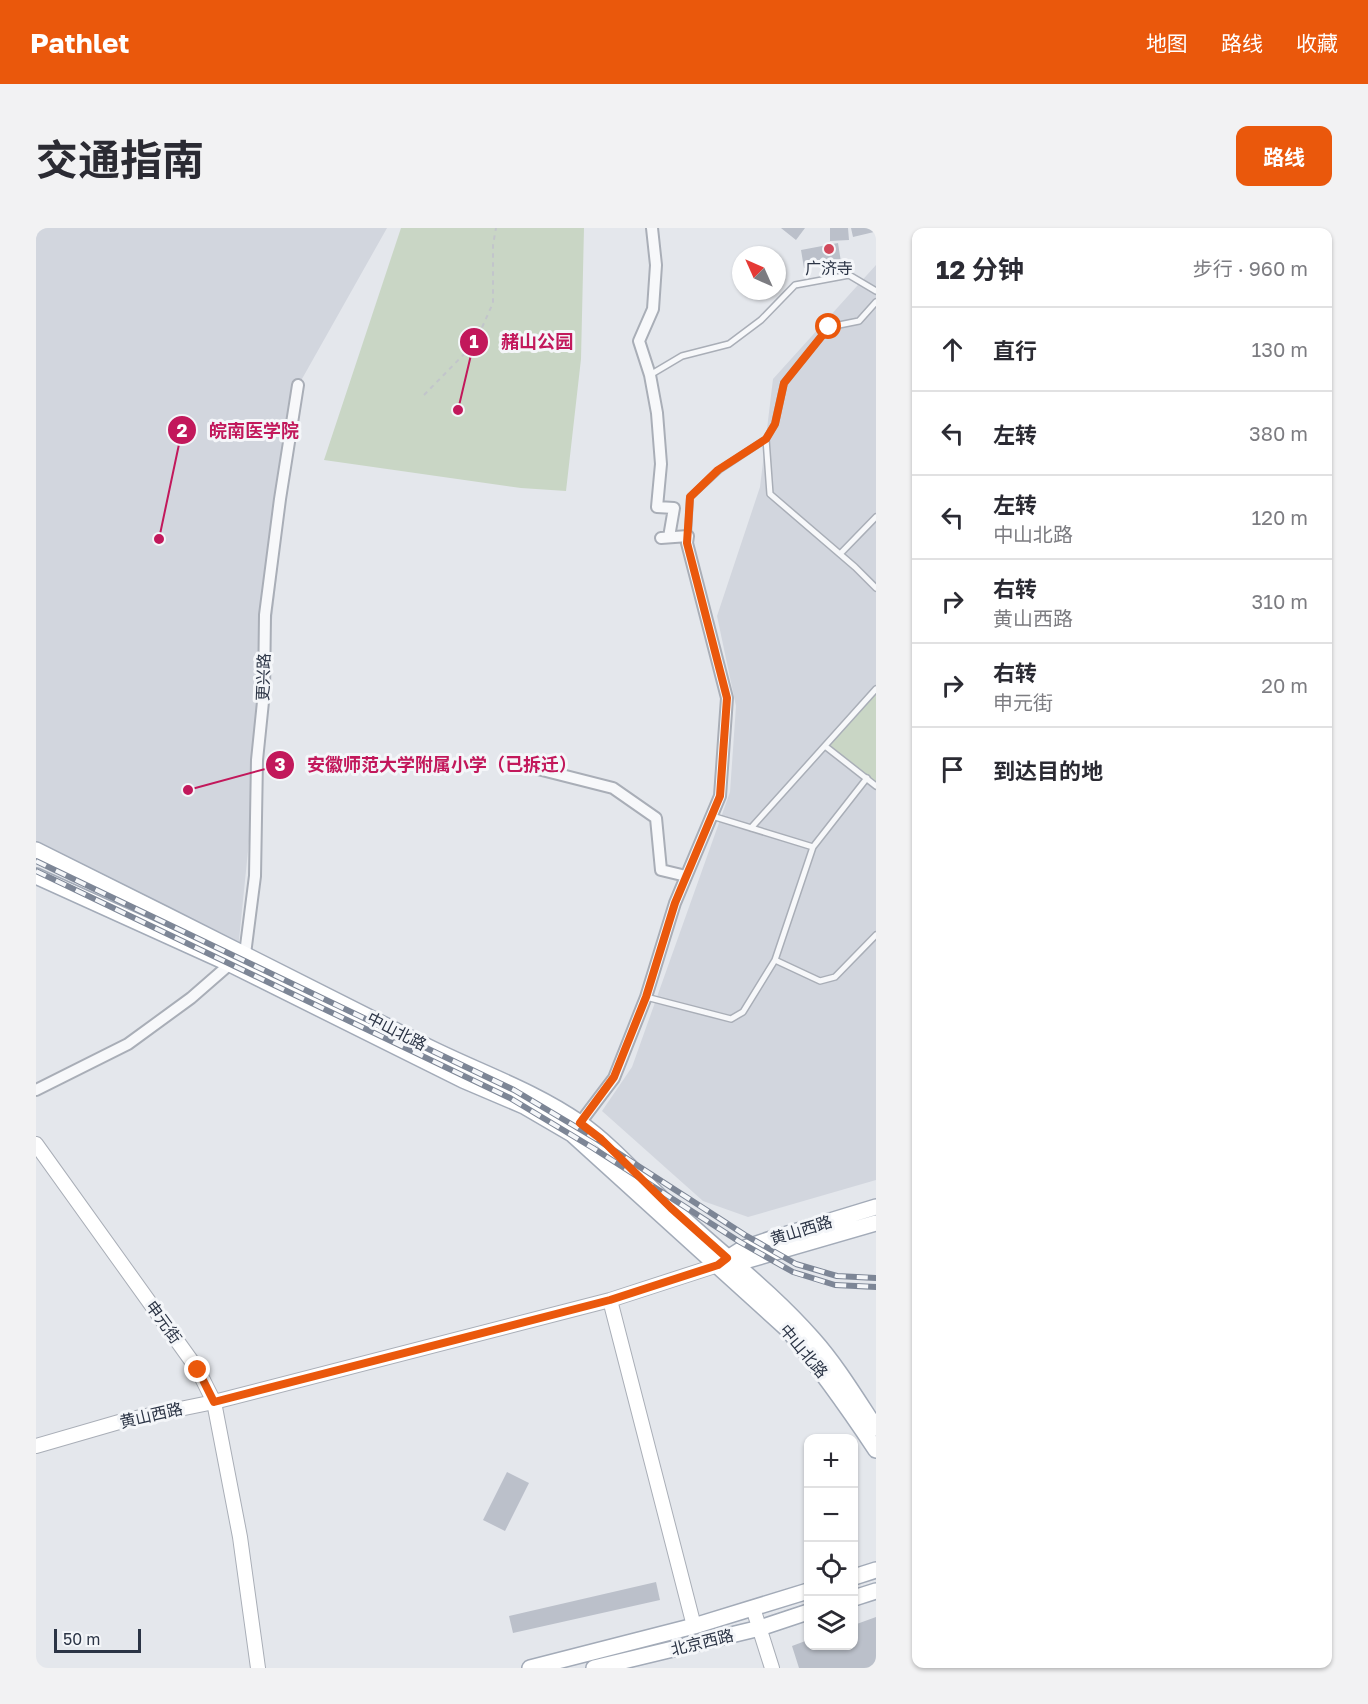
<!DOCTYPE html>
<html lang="zh">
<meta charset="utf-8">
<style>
body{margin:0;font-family:"Golos Text","Noto Sans SC",sans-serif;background:#f2f2f3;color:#2b2b33}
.controls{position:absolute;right:18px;bottom:18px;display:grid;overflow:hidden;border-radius:12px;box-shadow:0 2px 4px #0004}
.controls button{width:54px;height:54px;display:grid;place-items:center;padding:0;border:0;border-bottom:2px solid #e1e1e2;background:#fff;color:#2b2b33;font:30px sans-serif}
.compass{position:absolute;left:696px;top:18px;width:54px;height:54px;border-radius:50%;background:#fff;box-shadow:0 2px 4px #0004;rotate:315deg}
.scale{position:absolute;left:18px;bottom:15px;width:87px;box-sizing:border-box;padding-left:6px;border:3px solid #2b3445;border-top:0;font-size:16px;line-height:21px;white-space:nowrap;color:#2b3445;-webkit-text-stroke:4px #f4f6f9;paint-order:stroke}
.stop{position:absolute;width:18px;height:18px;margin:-14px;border:4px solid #ea580c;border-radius:50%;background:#fff}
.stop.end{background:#ea580c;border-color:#fff;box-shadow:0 2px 6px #0008}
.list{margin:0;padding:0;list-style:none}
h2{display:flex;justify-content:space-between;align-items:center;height:78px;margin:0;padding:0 24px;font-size:26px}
h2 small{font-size:20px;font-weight:400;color:#7c7c81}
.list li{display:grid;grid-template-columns:39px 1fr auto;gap:18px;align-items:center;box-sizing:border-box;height:84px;padding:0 24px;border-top:2px solid #e1e1e2}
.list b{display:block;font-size:22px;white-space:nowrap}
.list p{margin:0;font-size:20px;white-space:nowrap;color:#7c7c81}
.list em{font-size:20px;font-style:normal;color:#7c7c81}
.icon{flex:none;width:33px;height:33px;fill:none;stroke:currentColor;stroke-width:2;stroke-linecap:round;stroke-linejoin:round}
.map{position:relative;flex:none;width:840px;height:1440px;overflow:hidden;border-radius:12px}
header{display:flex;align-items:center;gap:36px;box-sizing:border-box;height:84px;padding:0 30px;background:#ea580c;color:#fff}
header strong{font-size:28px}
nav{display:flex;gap:33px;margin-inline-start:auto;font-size:21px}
.intro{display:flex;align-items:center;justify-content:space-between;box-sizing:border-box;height:144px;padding:0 36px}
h1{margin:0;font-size:42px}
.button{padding:15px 27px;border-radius:12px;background:#ea580c;color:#fff;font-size:21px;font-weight:700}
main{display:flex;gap:36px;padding:0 36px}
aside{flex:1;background:#fff;border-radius:12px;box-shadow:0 2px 4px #0004}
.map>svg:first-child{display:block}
</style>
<header>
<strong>Pathlet</strong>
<nav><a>地图</a><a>路线</a><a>收藏</a></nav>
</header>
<div class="intro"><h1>交通指南</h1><a class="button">路线</a></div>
<main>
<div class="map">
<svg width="840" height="1440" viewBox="0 0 840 1440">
<rect width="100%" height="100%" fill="#e4e7ec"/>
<path fill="#d2d6de" d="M0,0H351L262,158L228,464L202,722L0,620Z
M840,37V952L712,989L667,973L566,883L596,839L694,564L700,478L681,388L724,259L737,151Z"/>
<path fill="#c9d6c5" d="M365,0H548L545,131L530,263L485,260L288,232Z
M840,461V560L789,518Z"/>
<path fill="#bbc0ca" d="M745,0H769L760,12Z
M794,0H812L813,12L794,13Z
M815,0H837L838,4L817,9Z
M802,15L805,34L768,40L765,22Z
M471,1244L493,1255L469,1303L447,1292Z
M620,1354L624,1372L477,1405L473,1388Z
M840,1389V1440H763L756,1418L772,1412V1418H818V1397Z"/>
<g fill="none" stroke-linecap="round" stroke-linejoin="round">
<defs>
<path id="lane" d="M840,74L823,93L793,99L748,155L739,196L730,211L734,266L819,339L840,360
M614,147L646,128L693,116L725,92L759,57L813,47L840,63
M652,308L654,269L683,242L730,211
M804,326L840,289
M789,518L840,558
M676,588L777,619
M715,600L840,461
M739,732L777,619L831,550
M610,769L695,791L707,784L739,732L784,753L799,749L840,707"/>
<path id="street" d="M616,0L620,37L617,81L603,113L614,147L621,185L625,236L621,279L638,280L633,309
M490,538L577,560L620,590L625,642L650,648
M206,732L209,726L219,648L221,532L228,464L229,387L244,271L262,157
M0,862L92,816L155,770L194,736
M544,895L578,850L610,769L639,675L684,568L691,470L651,315L652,308L625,310"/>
<path id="secondary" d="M0,916L162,1142L178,1174L204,1309L222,1440
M574,1072L658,1398
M0,1218L90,1192L178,1174L574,1072L682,1037
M717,1380L736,1440"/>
<path id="primary" d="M0,622C129,686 258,751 386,816C439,843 495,861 544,895C578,919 605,952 636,980C683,1024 735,1063 777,1111C801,1138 820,1170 840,1200
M0,648L194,736L427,852L488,878L536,906L751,1101C784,1140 812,1180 840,1222
M684,1035L706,1021L735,1011L840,979
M691,1036H698L840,995
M818,1349L840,1342
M818,1370L840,1363
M494,1440L658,1398L772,1363
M558,1440L724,1400L772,1384"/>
</defs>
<use href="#lane" stroke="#a9aeb7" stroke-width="8"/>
<use href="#street" stroke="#a9aeb7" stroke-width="14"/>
<use href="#secondary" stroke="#a9aeb7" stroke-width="16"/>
<use href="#primary" stroke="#a3abb8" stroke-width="18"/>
<path stroke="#c2c5cb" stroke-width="2" stroke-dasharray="4.5 4.5" stroke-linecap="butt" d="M388,167L439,115L457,75V17L460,0"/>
<use href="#lane" stroke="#f7f8fa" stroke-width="5"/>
<use href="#street" stroke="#f7f8fa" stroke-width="10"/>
<use href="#secondary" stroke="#fff" stroke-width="14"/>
<use href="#primary" stroke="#fff" stroke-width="15"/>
<defs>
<path id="rail" d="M0,633L478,862L562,912L709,1007L760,1036L801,1048L840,1050
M0,643L474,870L557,920L704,1014L757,1044L799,1057L840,1059"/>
</defs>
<use href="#rail" stroke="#7d8696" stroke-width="6"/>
<use href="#rail" stroke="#f4f6f9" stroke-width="4" stroke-dasharray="11" stroke-linecap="butt"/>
</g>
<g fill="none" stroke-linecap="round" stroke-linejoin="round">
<path stroke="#ea580c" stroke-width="8" d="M162,1142L178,1174L574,1072L682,1037L691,1030L635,980L565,911L544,895L578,849L610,769L639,675L684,568L691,470L651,315L654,269L682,242L730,211L739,196L748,155L793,99"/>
</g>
<circle fill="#d1495b" stroke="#f4f6f9" stroke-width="2" cx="793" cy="21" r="6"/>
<g text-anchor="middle" stroke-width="6" stroke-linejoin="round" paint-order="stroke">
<g font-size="16" fill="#2b3445" stroke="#f4f6f9">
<text x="793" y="46">广济寺</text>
</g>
<g font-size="16" fill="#2b3445" stroke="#f4f6f9">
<text transform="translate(227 449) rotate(-88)" y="6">更兴路</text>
<text transform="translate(361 803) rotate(27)" y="6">中山北路</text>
<text transform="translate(765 1002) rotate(-17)" y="6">黄山西路</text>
<text transform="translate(128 1094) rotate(54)" y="6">申元街</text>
<text transform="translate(768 1123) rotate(50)" y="6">中山北路</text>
<text transform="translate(115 1187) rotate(-13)" y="6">黄山西路</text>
<text transform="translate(666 1414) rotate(-14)" y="6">北京西路</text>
</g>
</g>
<path fill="none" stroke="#c2185b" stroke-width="2" d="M422 182L438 114M123 311L146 202M152 562L244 537"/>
<g fill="#c2185b" stroke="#f4f6f9" stroke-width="2">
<circle cx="422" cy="182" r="6"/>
<circle cx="123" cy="311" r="6"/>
<circle cx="152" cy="562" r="6"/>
<circle cx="438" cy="114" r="15"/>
<circle cx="146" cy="202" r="15"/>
<circle cx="244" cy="537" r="15"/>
</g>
<g font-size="18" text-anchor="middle" font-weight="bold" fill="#fff">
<text x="438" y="120">1</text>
<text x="146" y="209">2</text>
<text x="244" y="543">3</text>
</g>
<g font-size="18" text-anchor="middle" font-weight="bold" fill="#c2185b" stroke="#f4f6f9" stroke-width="6" stroke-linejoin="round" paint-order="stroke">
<text x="501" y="120">赭山公园</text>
<text x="218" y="209">皖南医学院</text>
<text x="406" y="543">安徽师范大学附属小学（已拆迁）</text>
</g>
</svg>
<div class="controls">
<button>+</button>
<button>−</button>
<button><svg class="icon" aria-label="locate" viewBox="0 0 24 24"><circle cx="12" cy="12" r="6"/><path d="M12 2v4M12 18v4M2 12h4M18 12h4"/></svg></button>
<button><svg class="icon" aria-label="layers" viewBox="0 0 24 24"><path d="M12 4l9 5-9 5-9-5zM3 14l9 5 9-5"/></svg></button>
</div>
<svg class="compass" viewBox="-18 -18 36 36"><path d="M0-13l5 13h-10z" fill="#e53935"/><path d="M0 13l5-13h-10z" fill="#7c7c81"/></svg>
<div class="scale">50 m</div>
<div class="stop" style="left:793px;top:99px"></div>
<div class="stop end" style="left:162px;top:1142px"></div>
</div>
<aside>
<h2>12 分钟<small>步行 · 960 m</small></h2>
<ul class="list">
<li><svg class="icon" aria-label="ahead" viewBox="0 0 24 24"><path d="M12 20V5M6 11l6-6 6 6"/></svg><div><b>直行</b></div><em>130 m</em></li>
<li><svg class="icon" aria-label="left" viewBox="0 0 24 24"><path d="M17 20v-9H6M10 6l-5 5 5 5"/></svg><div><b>左转</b></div><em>380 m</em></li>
<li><svg class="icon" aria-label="left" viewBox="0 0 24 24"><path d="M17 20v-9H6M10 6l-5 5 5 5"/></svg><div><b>左转</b><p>中山北路</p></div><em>120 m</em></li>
<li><svg class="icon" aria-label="right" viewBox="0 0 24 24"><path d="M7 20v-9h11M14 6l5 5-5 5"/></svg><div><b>右转</b><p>黄山西路</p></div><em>310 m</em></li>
<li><svg class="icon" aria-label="right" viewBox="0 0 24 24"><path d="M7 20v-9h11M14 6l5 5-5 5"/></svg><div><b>右转</b><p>申元街</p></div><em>20 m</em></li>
<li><svg class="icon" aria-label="arrive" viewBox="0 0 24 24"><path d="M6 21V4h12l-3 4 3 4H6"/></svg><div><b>到达目的地</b></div></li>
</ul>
</aside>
</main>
